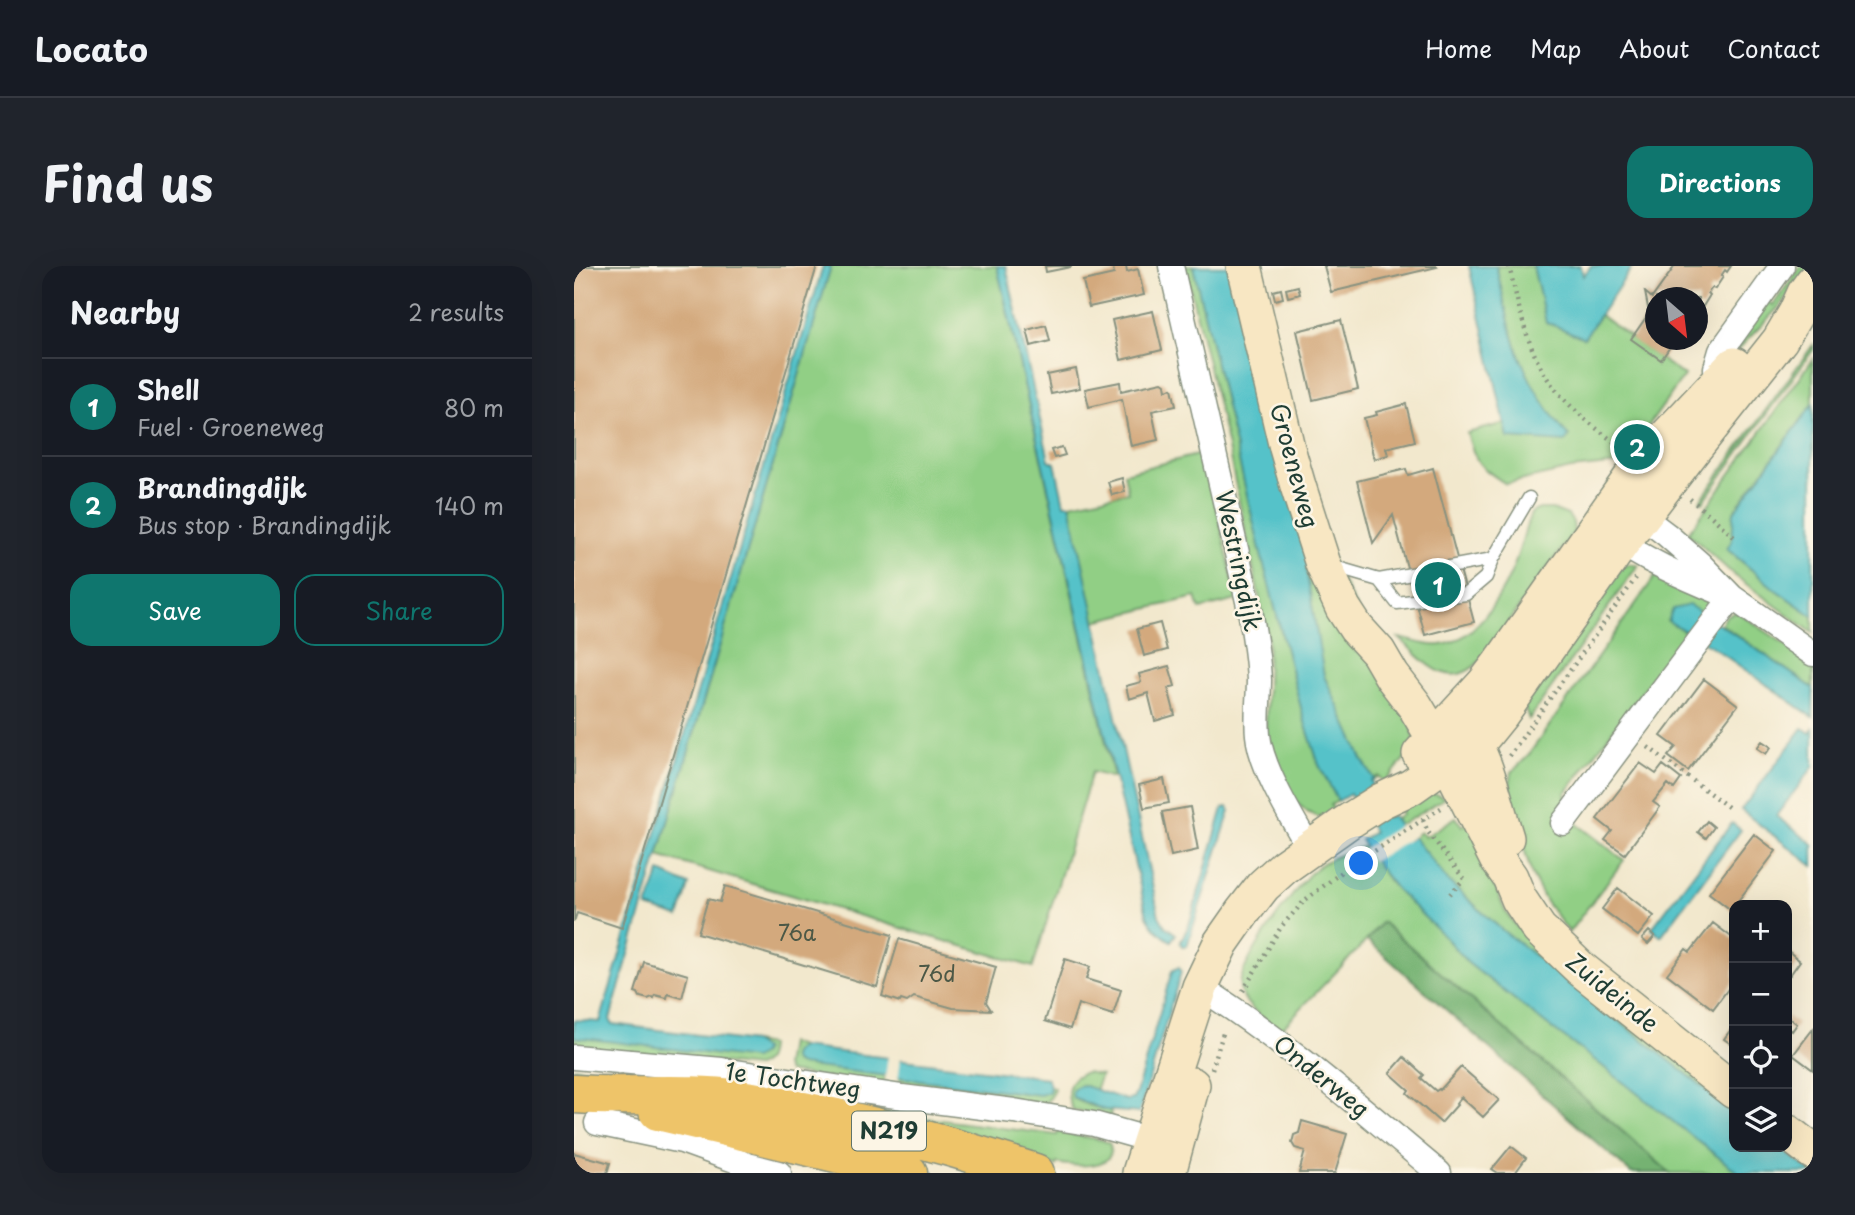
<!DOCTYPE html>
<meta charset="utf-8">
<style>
body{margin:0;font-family:"Playpen Sans",sans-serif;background:#20242c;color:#f1f3f6}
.controls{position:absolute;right:21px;bottom:21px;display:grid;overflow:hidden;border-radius:14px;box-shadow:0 7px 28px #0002}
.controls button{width:63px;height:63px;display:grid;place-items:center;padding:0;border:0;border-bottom:2px solid #363941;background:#171b24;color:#f1f3f6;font:35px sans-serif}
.compass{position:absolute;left:1071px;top:21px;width:63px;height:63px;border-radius:50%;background:#171b24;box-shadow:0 7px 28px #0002;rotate:152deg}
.you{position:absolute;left:788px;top:598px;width:24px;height:24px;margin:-18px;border:5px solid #fff;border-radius:50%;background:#1a73e8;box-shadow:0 0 0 10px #1a73e833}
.badge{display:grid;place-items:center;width:46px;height:46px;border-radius:50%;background:#0f766e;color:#fff;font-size:23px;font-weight:700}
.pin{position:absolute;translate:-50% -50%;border:4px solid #fff;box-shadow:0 2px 7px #0006}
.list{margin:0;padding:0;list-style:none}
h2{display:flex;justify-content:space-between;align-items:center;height:91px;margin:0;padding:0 28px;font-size:30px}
h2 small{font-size:23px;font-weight:400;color:#9ea1a6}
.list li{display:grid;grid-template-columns:46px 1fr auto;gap:21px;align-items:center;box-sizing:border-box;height:98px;padding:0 28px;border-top:2px solid #363941}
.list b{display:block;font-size:26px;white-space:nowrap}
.list p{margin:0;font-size:23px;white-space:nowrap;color:#9ea1a6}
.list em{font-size:23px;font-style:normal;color:#9ea1a6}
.actions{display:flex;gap:14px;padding:21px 28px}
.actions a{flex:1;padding:16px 0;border:2px solid #0f766e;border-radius:21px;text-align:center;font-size:24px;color:#0f766e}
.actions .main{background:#0f766e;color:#fff}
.icon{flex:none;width:38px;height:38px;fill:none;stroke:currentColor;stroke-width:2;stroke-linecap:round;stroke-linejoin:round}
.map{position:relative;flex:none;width:1239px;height:907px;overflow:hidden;border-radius:21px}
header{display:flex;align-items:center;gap:42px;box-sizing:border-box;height:98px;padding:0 35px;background:#171b24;border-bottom:2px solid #363941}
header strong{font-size:33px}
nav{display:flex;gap:38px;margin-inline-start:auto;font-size:24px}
.intro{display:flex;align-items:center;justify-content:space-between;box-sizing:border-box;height:168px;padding:0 42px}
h1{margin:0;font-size:49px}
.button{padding:18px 32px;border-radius:21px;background:#0f766e;color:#fff;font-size:24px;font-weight:700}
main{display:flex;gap:42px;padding:0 42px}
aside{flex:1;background:#171b24;border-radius:21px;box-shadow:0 7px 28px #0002}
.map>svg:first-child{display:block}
</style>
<header>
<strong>Locato</strong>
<nav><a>Home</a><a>Map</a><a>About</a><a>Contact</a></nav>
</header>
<div class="intro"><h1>Find us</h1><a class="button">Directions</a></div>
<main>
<aside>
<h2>Nearby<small>2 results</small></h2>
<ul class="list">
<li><span class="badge">1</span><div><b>Shell</b><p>Fuel · Groeneweg</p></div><em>80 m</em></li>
<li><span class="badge">2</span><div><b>Brandingdijk</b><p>Bus stop · Brandingdijk</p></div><em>140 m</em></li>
</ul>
<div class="actions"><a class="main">Save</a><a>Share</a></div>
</aside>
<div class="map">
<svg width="1239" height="907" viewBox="0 0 1239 907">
<rect width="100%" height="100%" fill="#fcf5e5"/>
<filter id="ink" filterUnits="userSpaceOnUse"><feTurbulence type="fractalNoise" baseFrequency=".0143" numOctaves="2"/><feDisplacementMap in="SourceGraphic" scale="14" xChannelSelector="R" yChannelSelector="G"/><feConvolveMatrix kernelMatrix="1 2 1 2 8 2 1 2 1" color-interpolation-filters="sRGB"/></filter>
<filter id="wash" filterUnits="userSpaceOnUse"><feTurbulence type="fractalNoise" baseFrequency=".00686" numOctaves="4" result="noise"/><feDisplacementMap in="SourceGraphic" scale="28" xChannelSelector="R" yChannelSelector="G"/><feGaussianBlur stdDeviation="1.57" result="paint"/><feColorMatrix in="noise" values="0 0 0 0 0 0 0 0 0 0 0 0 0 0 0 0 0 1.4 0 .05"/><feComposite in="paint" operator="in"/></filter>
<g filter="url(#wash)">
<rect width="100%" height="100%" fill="#f2e8cd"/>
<path fill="#91cf85" stroke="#58865c" stroke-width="2" d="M257,0H423L540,512L518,506L459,701L84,590Z
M611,0H619L687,288L730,453L745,499L764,535L757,539L759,544L764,542L758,551H745L735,547L721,536L707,513L692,466L694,373L653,177Z
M922,0H959L972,56L1010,72L1026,49L1110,110L1058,183L1046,185L1039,193L1044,198L997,203L932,218C905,200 902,199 893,167L932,157L935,172L995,171C976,148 959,124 948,96C935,66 930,32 922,0Z
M1227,0H1237L1204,42L1156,92L1191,33L1199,39Z
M1239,79V84L1129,236L1126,235Z
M1239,93V138L1160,245L1158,275L1153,283L1202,324L1239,350V367L1160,309L1114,267Z
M631,187L663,334L626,343L622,331L521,355L496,238L554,226L550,207Z
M708,197L835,444L840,473L834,488L811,517L804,510L800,513L788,494L750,410L731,303Z
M966,243H978L994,249L999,256L1000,266L906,395C874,428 850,394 825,372C839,374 852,381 867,379C899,375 925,334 937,307C945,289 949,269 956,250L958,246Z
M1050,298L1064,299L955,453L948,436Z
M1085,305L1139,333L1141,340L1133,350L1094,355L1118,370L1112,379L1106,375L991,528L1003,558L1050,594L995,666L972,636L958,609L934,528L938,506L953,491Z
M1163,346L1239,397V422L1147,358L1153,349Z
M851,527L862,528L871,532L825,560L820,553L828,548L826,544Z
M882,551L888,560L895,556L931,645L941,659L968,684L1160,835V845L928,664L874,615L839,571L846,566L851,571Z
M791,580L817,618L871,671L894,697L972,758L1022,795L1165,907H1096L808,656L793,674L705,765C691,753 670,741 666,722C662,702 725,616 742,602C756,591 774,586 791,580Z
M0,771L189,783L179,776L195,779C194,791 194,796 182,801L0,781Z
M215,777L227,781L220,786L218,791L312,810L308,820L214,806L211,800Z
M0,801L299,836L306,846L483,869L484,866L528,874L535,877C547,904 498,901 483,897L482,900L283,844L0,811Z
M512,806L527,809L521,824L508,819L499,832L514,839L537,845L536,851L499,844C490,828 493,811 512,806Z
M323,811L466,828L475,826L476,820L480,822L477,831L470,838L327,822Z"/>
<path fill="#74b272" stroke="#4a7853" stroke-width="2" d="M808,656L1096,907H1057L793,674Z"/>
<path fill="#54c2c9" stroke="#3a807e" stroke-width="2" d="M249,0H257L36,753L38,758L179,776L189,783L188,788L180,793L0,771V754L26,756Z
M423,0H432L475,194L481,197L490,238H496L585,650L591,660L602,668L597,675C586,669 579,661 573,650Z
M619,0H657L735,300L732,303L750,410L788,493L800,513L797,515L799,519L795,522L814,551L818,549L834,574L839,571L874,615L928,664L1160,845V881H1205L1239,907H1165L1022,795L972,758L894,697L871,671L823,624L798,592L787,574L800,566L776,528L764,535L745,499L730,453L687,288Z
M895,0H922C930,32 935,66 948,96C959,124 976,148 995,171L991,176L934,172Z
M959,0H1007L1009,10L1017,0H1059L1010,72L972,56Z
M1239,138V350L1202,324L1153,283L1158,275L1160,246Z
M1115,339L1153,363L1239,422V451L1137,380L1094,355L1099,343Z
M1229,462L1236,467L1239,463V501L1202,550L1239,578V600L1167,544Z
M654,541L656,545L613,680L609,681L606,677L615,659L649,542Z
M1158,557L1167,564L1087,670L1078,662Z
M86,606L115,619L105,651L73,641Z
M605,701L607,706L565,847L531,844L499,832L498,825L502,821L508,819L552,834L559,833L562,827L598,705Z
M227,781L473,812L476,820L475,826L466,829L226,799L220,796L218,791L220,786Z"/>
<path fill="#f2e8cd" d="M828,558L835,570L839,568L842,569L798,596L789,583Z
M314,790L327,791L324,815L311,813Z"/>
<g id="blocks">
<path fill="#d3a97d" d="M0,0H243L48,662L3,647L0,656Z
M471,0H497V1L472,6Z
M539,0H552L553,6L564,3L570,29L515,41L509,15L540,8Z
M750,0H862L863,1L757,26Z
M1101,0H1157L1153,6L1151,4L1147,10L1149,11L1141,23L1138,22L1134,27L1136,29L1128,42L1125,39L1124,42V32H1082V74H1108L1106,77L1100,75L1087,94L1057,73L1075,47L1071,26L1078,32Z
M724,20L726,28L714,31L712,23Z
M707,23L709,32L701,34L699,25Z
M579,45L588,84L547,94L538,54Z
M767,54L784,123L739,134L723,65Z
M472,59L476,75L457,80L453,64Z
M502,103L506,122L477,128L473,109Z
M546,116L547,125L588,116L591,118L592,124L598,122L602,140L578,145L584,174L557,180L548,133L515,141L511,123Z
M832,138L841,175L812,182L814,189L800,193L790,152L803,149L802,146Z
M488,181L491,189L480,192L477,184Z
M859,202L900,356L851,369L819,249L799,277L783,215L832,203L834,209Z
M548,212L551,226L538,229L534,216Z
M586,357L593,384L570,390L563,363Z
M595,400L601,420L594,422L601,449L581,455L574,427L555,433L552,420L567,416L565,408Z
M1130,413L1164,439L1114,505L1094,490L1102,481L1087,470Z
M1188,475L1197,481L1192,488L1183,482Z
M1066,497L1082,508L1089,499L1107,513L1100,523L1094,518L1079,536L1086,541L1051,588L1031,574L1038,565L1023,553Z
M590,513L595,537L570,542L565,519Z
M616,541L624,584L597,590L588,546Z
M1133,555L1140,561L1132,572L1124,566Z
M1180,568L1202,585L1157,644L1135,627Z
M151,620L318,669L303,721L124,667L134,633L146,636Z
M1044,622L1080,650L1064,670L1028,643Z
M1139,657L1160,673V715L1139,743L1093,708L1112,683L1116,686Z
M1075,665L1081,670L1074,678L1068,673Z
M325,673L422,701L412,736L417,744L379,742L340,731L333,736L327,734L326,736L308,730Z
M1213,684L1226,695L1216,709L1213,706Z
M491,693L516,701L512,713L547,724L539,749L504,738L496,763L471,755Z
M70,696L114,709L108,732L94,728L93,732L81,729L80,732L78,731L74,733L66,731L64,727L61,726Z
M1213,750L1223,758L1218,765L1213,761Z
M1160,759V780L1150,773Z
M1239,763V804L1219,789Z
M830,791L850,809L847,812L862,825L865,823L866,824L887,801L925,834L909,851L887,831L882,838L883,839L867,857L833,827L835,824L816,807Z
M728,855L773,868L761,907H725L731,885L721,882L718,877L720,869L725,867Z
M937,880L952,892L941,907H924L918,903Z
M0,887L36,897L33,907H0Z"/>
</g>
</g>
<g filter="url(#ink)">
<use href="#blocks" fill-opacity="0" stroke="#889280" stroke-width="2"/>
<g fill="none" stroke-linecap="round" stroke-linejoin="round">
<defs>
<path id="lane" d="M757,300L805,314L823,337L892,328L912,311L919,293L955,232
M805,314L919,293"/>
<path id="street" d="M597,0L676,344C680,367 684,390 685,414C685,432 682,451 684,469C687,502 719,554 736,583
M1144,116L1142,102L1147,85L1208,0
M1057,242L1093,269L1126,298L1158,331L1239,388
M1034,268C1068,293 1109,311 1148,327
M989,557L1158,331
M626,721C711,775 788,843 865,907
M0,791L148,804L328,831L440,845L520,858L591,878
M23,857L108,875L174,899L205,907"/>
<path id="secondary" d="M670,0L713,182L724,220L749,298L769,342L782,362L804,386L818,410L841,440L874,495L923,593L936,611L945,633L965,663L1007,703L1160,825
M888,458C912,490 920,534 932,572
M846,488L911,417L930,392L1057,212L1079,185L1160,99
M1213,866L1239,886
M566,907L626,721L647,677L668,647L689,620L710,601L772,557L807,535L837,521L874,495L910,469L927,448L1047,278L1118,185L1206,74L1222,47L1231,27L1239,16
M594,907L618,819"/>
<path id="primary" d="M0,828C55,832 110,825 166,833C187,836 208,841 229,845C308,861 385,882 461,907
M84,845L287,893L334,907"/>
</defs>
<use href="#lane" stroke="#889280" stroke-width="15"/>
<use href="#street" stroke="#889280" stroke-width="27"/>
<use href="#secondary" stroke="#889280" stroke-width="38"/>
<use href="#primary" stroke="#889280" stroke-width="41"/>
<path stroke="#889280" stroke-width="4.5" stroke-dasharray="2 5" stroke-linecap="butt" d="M935,0C943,33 950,69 966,100C984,134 1017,159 1047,181
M1116,233L1136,249L1162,273
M1074,481L1154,541
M935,490L1062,312
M849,554L854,566L890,613L876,628
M669,725L707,661L731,634L768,606L867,542
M638,803L650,764"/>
<use href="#lane" stroke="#fff" stroke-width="12"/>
<use href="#street" stroke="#fff" stroke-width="24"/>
<use href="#secondary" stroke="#f8e7c3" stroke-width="35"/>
<use href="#primary" stroke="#eec469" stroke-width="38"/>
</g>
</g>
<g text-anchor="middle" stroke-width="5" stroke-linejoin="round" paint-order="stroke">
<g font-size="21" fill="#4c5846">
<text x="223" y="675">76a</text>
<text x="363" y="716">76d</text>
</g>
<rect fill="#fcf5e5" stroke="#617469" stroke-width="2" x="278" y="845.5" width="74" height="39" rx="5"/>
<g font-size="23" font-weight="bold" fill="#1f3d34">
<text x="315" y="873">N219</text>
</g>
<g font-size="24" fill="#1f3d34" stroke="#fcf5e5">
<text transform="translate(720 200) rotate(75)" y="8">Groeneweg</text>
<text transform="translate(664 295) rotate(78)" y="8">Westringdijk</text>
<text transform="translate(1038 727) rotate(39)" y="8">Zuideinde</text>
<text transform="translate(747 811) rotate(39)" y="8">Onderweg</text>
<text transform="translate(219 815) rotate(8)" y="8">1e Tochtweg</text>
</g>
</g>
</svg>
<div class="controls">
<button>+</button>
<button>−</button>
<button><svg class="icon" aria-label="locate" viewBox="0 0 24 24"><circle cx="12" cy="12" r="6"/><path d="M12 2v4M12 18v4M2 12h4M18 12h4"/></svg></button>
<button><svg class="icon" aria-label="layers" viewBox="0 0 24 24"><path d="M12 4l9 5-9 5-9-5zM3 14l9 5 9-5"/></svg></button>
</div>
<svg class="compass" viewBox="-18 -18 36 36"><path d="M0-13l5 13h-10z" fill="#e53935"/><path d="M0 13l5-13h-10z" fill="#9ea1a6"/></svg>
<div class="you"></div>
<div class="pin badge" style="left:864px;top:319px">1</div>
<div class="pin badge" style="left:1063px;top:181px">2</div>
</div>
</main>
